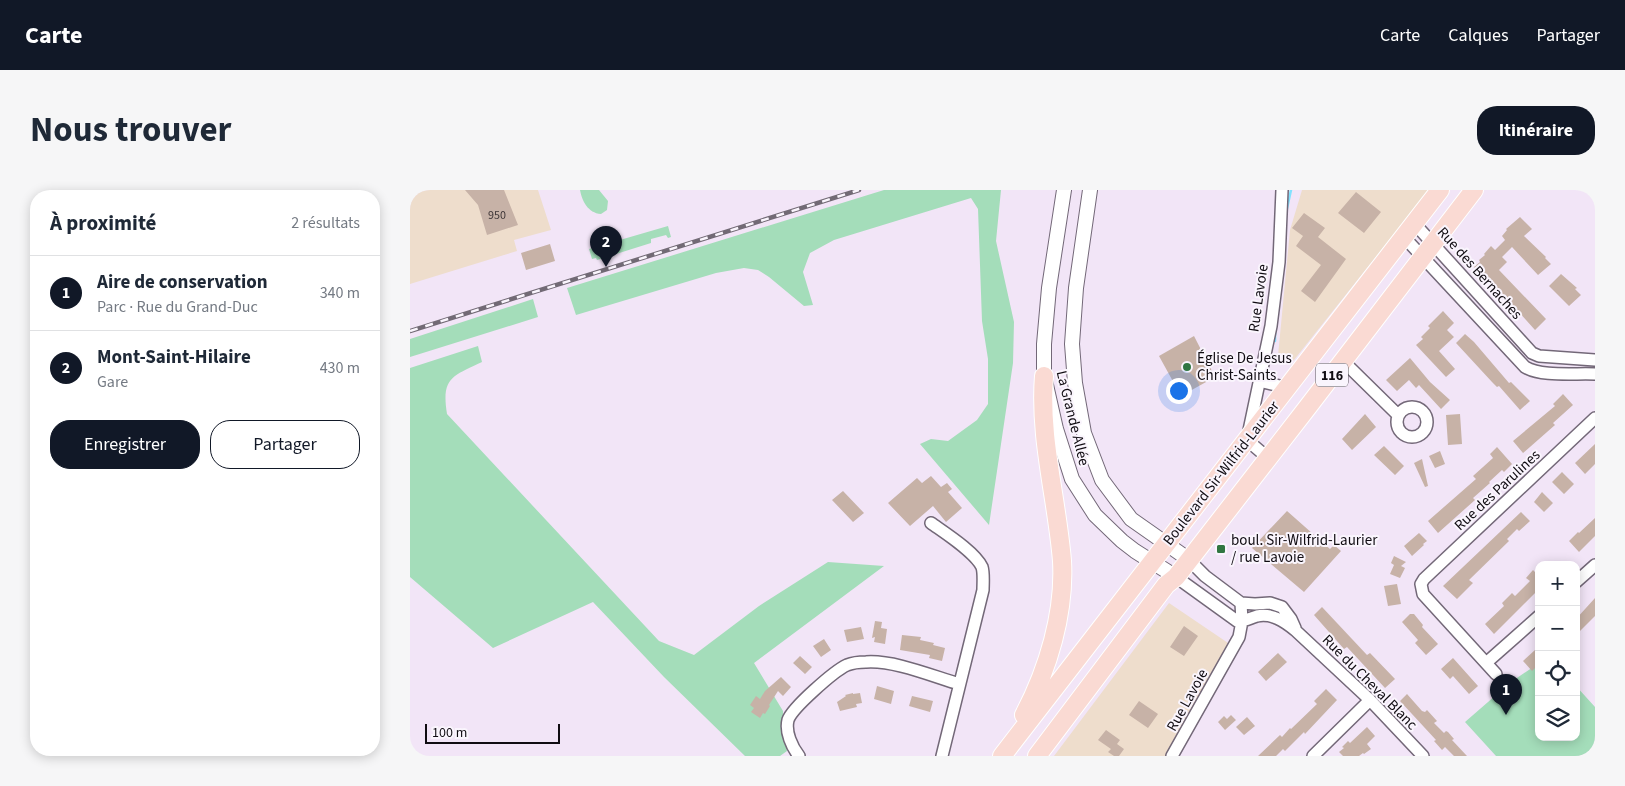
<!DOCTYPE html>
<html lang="fr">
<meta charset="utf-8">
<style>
body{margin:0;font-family:"Source Sans 3",sans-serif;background:#f6f6f7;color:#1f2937}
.controls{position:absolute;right:15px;bottom:15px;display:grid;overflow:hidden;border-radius:10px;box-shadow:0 2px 12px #0003}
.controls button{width:45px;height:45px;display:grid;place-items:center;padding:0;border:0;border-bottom:1px solid #e0e1e3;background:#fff;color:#1f2937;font:25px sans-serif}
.scale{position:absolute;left:15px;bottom:12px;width:135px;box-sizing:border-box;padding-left:5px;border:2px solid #100c12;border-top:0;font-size:14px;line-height:18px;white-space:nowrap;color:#100c12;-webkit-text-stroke:4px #faf5fd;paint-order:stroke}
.you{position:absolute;left:768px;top:200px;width:18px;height:18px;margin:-12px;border:4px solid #fff;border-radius:50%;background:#1a73e8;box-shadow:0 0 0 8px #1a73e833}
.badge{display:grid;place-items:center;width:32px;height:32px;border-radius:50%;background:#111827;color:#fff;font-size:16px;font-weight:700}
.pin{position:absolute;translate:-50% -41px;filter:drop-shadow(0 1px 2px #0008)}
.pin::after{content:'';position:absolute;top:26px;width:18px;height:15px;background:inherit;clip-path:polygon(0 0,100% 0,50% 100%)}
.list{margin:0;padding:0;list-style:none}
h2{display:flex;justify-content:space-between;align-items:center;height:65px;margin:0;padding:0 20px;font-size:21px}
h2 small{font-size:16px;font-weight:400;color:#747a83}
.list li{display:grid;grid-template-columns:32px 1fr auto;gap:15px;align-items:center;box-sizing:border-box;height:75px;padding:0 20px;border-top:1px solid #e0e1e3}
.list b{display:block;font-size:19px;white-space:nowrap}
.list p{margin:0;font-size:16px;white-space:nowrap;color:#747a83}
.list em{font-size:16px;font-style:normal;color:#747a83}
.actions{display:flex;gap:10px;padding:15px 20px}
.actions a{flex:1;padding:11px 0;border:1px solid #111827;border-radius:20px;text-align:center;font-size:18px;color:#111827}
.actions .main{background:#111827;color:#fff}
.icon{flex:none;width:28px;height:28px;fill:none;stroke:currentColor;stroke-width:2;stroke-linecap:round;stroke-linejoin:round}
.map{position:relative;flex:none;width:1185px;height:566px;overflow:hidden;border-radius:20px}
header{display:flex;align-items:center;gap:30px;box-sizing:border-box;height:70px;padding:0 25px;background:#111827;color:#fff}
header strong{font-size:24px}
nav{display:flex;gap:28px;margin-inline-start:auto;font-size:18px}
.intro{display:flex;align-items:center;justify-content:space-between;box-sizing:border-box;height:120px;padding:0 30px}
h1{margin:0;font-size:35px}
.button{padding:12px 22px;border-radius:20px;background:#111827;color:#fff;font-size:18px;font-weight:700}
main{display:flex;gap:30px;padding:0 30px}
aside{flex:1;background:#fff;border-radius:20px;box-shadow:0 2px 12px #0003}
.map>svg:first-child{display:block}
</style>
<header>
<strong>Carte</strong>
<nav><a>Carte</a><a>Calques</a><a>Partager</a></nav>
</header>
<div class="intro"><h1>Nous trouver</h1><a class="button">Itinéraire</a></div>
<main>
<aside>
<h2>À proximité<small>2 résultats</small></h2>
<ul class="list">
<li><span class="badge">1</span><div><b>Aire de conservation</b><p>Parc · Rue du Grand-Duc</p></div><em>340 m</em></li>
<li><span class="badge">2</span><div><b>Mont-Saint-Hilaire</b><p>Gare</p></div><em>430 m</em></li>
</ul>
<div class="actions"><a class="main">Enregistrer</a><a>Partager</a></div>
</aside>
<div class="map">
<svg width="1185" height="566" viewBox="0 0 1185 566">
<rect width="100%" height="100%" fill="#f2e5f7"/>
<path fill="#edc" d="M2,0H128L141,40L104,50L107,61L0,94V2Z
M892,0H1019L880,175L868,166L880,40Z
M759,413L824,457L762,566H644Z"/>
<path fill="#a4ddba" d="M170,0H189L198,11L197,20L191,24C178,23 172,11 170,0Z
M474,0H591L586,51L604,132L603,173L579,335L510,254L521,249L538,251L567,230L578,214V169L572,131L568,19L561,8L424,50L400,63L393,82L403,115L394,116L359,87L348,80L334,78L306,83L166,125L157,98Z
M258,36L261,47L258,48L256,45L241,49V53L187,70L186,68L182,69L179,59Z
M123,109L128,127L0,167V149Z
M68,156L72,172C43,186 31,187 37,224L249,451L284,465L349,416L418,372L474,376L344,473L373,521V539L377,561L370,566H335L254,487L183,412L83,458L0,387V178Z
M1129,473V547H1166V496L1185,517V566H1086L1055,532L1101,492Z"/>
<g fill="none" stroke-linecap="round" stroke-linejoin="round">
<path stroke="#81e1fe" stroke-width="2.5" d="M876,23L881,0
M865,151V140"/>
</g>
<path fill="#c7b2a7" d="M55,0H94L108,35L77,45L68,15Z
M946,2L971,22L954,43L928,23Z
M894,23L915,38L908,47L936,69L905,112L891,101L911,75L886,56L893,46L882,38Z
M1110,27L1122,39L1114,46L1136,67L1135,68L1141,74L1128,85L1102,57L1092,67L1097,72L1089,80L1136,129L1125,140L1076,85L1073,87L1064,77L1070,72L1069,70L1075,65L1074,64L1081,56L1085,60L1095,50L1092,46L1097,40L1096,39Z
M140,54L145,71L116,80L111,63Z
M1151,84L1167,98L1165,99L1171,105L1159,116L1139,96Z
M1033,121L1044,133L1037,140L1044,147L1029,161L1045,179L1036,187L1006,155L1013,149L1011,147L1020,138L1018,136Z
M1055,144L1064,152L1099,193L1101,192L1120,211L1110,220L1089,196L1087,197L1082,192L1046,153Z
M784,146L805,187L771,206L749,166Z
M1000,168L1020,192L1040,210L1031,219L1009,195L1006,198L999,190L987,201L976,190Z
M1153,204L1163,215L1143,233L1145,235L1113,263L1103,251L1145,216L1143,214Z
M955,224L966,237L942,260L932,249Z
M1050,224L1052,254L1038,255L1036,225Z
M1185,254V274L1175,284L1165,273Z
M974,256L994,276L985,285L964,265Z
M1087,257L1102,274L1094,282L1092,280L1079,292L1080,293L1063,308L1065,310L1028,343L1018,331L1066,289L1063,286L1083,268L1080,264Z
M1030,261L1035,274L1025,278L1019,266Z
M1012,269L1018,296L1015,297L1004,273Z
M1152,282L1164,294L1154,304L1142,292Z
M521,286L531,297L537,293L542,299L538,302L552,318L536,332L523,316L500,336L478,313L507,288L512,293Z
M433,301L454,323L443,332L422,310Z
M1132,302L1143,313L1134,322L1124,312Z
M877,321L920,359L924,355L931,361L894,402L842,358Z
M1111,322L1120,331L1109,341L1107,339L1097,349L1099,351L1059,390L1063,393L1047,409L1033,396Z
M1185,328V346L1169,362L1159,351L1168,342L1169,343Z
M1009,343L1017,351L1013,354L1014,355L1002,366L994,356Z
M984,366L996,372L991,376L995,378L990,388L980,384L984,375L981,373Z
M1123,380L1129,386V399L1084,444L1075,434L1094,416L1092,413L1102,403L1105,406L1120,391L1116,388Z
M987,394L991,414L978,416L974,396Z
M1185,408V426L1166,445V429Z
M912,417L957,465L960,463L985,489L975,498L937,457L934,459L904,425Z
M1000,424H1004L1013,435L1012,437L1028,454L1016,465L1005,453L1008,450L992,432Z
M465,431L472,432L471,438L477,439L475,454L464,452L465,447L462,448Z
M774,436L788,446L774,466L760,457Z
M451,437L454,449L437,452L434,440Z
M492,445L511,447L510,450L524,453L523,455L535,458L532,471L519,468L520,465L490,460Z
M414,449L421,460L411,467L403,456Z
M1125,460L1129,464V474L1122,481L1113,471Z
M868,463L877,472L856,491L848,482Z
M390,466L402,477L395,484L383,473Z
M1043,468L1068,496L1059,504L1043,486L1040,489L1031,479Z
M371,487L381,497L373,506L368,501L359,515L360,516L355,524L353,523L350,528L341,522L344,518L340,515L346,506L350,509L355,501Z
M467,496L484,501L481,514L464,509Z
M916,499L927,510L895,544L894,542L875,561L873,559L866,566H848L870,545L872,547L880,538L881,539L907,514L904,511Z
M443,503V504L450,503L452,513L446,514L447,517L430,521L427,512L436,506L435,505Z
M997,504L1012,521L1015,522L1017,520L1027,531L1024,533L1034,543L1036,541L1038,542L1044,549L1042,550L1057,566H1044L1035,557L1032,560L1024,551L1026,550L990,511Z
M502,506L523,511L520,522L499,516Z
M729,511L748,524L738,538L719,525Z
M821,525L826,530L815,540L808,532L814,526L817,529Z
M837,527L845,536L834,545L826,537Z
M957,537L965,546L957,554L961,559L954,564L953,563L949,566H933L929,562L934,558L932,557L938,551L940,553Z
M696,540L710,550L707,554L714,559L709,566H704L698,562L701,559L688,550Z"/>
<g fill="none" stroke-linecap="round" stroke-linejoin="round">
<defs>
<path id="minor" d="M1004,33L1122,163L1129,166L1185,170
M994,47L1115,177C1131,187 1165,183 1185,184
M933,171L988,225
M849,191L878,198
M987 232a15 15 0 1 1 30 0a15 15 0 1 1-30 0Z
M858,268L837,250L861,136L869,72L872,0
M521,333C535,343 565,362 572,377C574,383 573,394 573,400L532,566
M778,369L795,386L831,413L845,414L860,413L872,417L881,429L885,438
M766,387L827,431C834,432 840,428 847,426C862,423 874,431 885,440L960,510L1013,566
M1166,392L1185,375
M1076,473L1129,426
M1086,484L1013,404L1011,394L1014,389L1185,228
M389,566C382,557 375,542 378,530C382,518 424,481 437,475C442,473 450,472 456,472C484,470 522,486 549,494
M762,566L829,447L832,431L831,413
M903,566L960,510"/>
<path id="tertiary" d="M654,0L639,98L634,154V186L646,239L662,289L685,325L712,351L725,361L766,387
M680,0L666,98L662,154L665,193L674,243L692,290L721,329L778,369"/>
<path id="primary" d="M614,525C638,479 655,423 652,371C647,309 629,248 634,186
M592,566L1030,0
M627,566L756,395L766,387L897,218L1064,0"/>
</defs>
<use href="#minor" stroke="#736878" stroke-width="14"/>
<use href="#tertiary" stroke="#736878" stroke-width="16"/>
<use href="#primary" stroke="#fff" stroke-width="20"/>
<use href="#minor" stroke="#fff" stroke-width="11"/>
<use href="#tertiary" stroke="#fff" stroke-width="14"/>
<use href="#primary" stroke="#fadad3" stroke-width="18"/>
<defs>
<path id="rail" d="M0,141L449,0"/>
</defs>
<use href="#rail" stroke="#726a75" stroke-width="4.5"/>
<use href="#rail" stroke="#faf5fd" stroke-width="2.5" stroke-dasharray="8" stroke-linecap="butt"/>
</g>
<g fill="#307641" stroke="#faf5fd" stroke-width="2">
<circle cx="777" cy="177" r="5"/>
<rect x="806" y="354" width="10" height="10" rx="2.5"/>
</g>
<g text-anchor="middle" stroke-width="4" stroke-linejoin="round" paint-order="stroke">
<g font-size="12" fill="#3e3637">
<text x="87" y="29">950</text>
</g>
<rect fill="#faf5fd" stroke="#565258" stroke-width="1" x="906" y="173.5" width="32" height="23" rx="4"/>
<g font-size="14" font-weight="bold" fill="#100c12">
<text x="922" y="190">116</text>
</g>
<g font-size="15" fill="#100c12" stroke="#faf5fd">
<text transform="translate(1070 83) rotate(48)" y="5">Rue des Bernaches</text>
<text transform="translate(848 108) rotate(-82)" y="5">Rue Lavoie</text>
<text transform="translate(663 228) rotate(76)" y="5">La Grande Allée</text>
<text transform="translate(811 283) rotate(-52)" y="5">Boulevard Sir-Wilfrid-Laurier</text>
<text transform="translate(1087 300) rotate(-43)" y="5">Rue des Parulines</text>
<text transform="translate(960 492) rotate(45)" y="5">Rue du Cheval Blanc</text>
<text transform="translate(777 510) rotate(-61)" y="5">Rue Lavoie</text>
</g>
<g font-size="15" fill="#100c12" stroke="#faf5fd" text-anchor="start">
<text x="787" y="173">Église De Jesus<tspan x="787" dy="17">Christ-Saints</tspan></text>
<text x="821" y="355">boul. Sir-Wilfrid-Laurier<tspan x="821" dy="17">/ rue Lavoie</tspan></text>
</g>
</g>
</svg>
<div class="controls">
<button>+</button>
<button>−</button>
<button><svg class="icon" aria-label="locate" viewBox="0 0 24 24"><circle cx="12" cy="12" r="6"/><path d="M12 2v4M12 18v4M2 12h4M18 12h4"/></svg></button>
<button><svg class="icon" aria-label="layers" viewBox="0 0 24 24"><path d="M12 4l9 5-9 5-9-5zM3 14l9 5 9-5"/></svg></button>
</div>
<div class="scale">100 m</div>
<div class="you"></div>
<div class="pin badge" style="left:1096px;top:525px">1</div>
<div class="pin badge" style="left:196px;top:77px">2</div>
</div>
</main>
